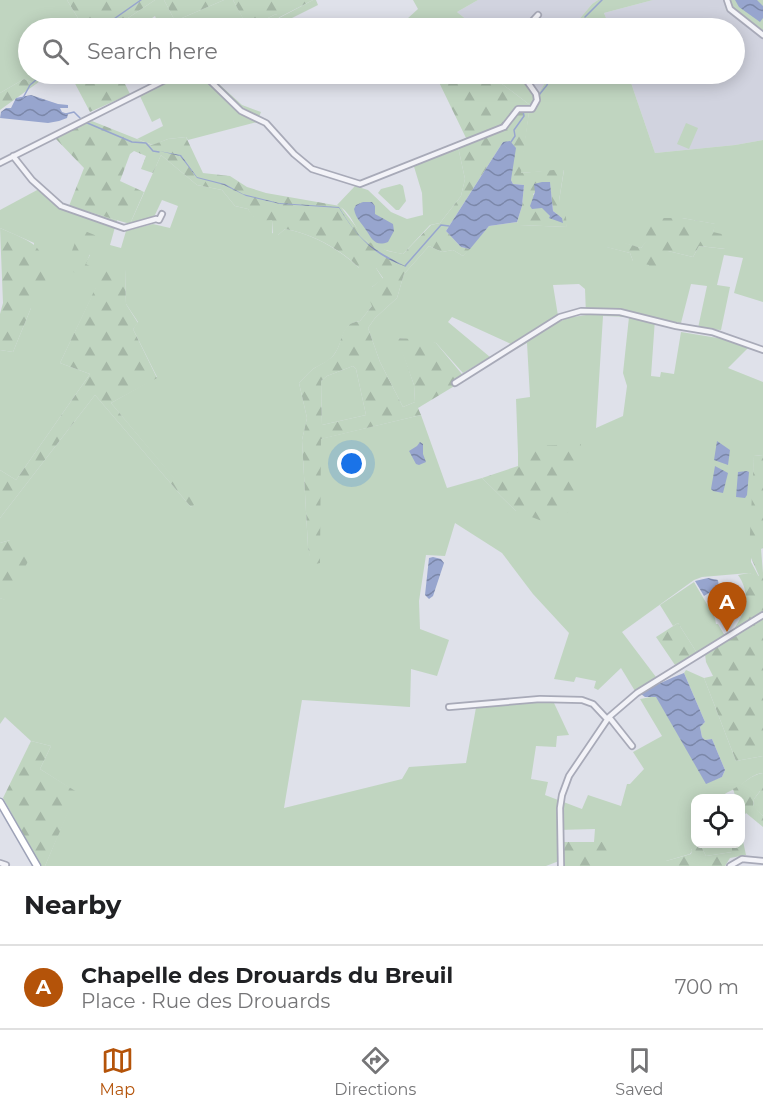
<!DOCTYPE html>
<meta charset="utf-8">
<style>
body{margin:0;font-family:Montserrat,sans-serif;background:#f2f2f2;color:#202124}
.controls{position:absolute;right:18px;bottom:18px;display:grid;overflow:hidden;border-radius:12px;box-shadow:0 3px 15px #0003}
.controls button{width:54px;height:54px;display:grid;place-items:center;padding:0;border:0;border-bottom:2px solid #e0e0e0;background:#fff;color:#202124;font:30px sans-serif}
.you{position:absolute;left:352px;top:464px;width:21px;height:21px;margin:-15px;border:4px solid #fff;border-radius:50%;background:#1a73e8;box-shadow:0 0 0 9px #1a73e833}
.badge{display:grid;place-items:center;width:39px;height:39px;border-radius:50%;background:#b45309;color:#fff;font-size:20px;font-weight:700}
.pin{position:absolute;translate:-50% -50px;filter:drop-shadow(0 2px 3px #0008)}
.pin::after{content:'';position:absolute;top:32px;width:21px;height:18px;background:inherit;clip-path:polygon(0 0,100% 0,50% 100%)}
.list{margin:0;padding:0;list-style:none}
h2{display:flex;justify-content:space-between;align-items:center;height:78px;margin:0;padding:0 24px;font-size:26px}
h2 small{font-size:20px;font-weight:400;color:#757577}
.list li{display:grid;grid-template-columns:39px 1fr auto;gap:18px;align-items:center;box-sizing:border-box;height:84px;padding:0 24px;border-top:2px solid #e0e0e0}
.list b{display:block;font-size:22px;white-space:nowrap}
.list p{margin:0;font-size:20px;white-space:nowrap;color:#757577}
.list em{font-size:20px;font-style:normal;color:#757577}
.icon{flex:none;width:33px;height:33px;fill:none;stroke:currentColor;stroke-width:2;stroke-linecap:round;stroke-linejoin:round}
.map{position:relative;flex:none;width:763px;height:866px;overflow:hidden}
.search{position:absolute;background:#fff;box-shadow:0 3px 15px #0003;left:18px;right:18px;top:18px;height:66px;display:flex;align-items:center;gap:15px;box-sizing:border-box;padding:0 21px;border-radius:33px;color:#757577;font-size:22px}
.sheet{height:162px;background:#fff}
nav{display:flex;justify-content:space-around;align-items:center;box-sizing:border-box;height:84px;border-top:2px solid #e0e0e0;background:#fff;font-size:16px;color:#757577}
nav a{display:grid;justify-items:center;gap:3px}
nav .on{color:#b45309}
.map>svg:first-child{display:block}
</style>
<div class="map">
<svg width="763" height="866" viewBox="0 0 763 866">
<defs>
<pattern id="forest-firs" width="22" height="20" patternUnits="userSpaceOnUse" patternTransform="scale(1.5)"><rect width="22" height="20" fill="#c0d5c0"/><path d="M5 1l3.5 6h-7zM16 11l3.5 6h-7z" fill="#a5b7a6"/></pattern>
<pattern id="water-waves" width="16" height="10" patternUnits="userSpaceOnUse" patternTransform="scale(1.5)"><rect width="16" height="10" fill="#97a5ce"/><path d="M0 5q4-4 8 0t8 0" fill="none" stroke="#7b87a9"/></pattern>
</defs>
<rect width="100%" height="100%" fill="#dfe1ea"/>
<path fill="#d1d3df" d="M478,0H598L592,4L572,28H477L457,12Z
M653,0H724L726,10L763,38V140L735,145L655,153L628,74H734V28H610L604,13Z
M520,74H548L545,83L537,96L533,94Z"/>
<path fill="#c0d5c0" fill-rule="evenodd" d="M0,0H67L84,28H28V74H49L36,84L24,79L0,93Z
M155,0H164L175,21L224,0H233L244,20L228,28H160L155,16L137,28L128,18Z
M313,0H316L318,5L272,28H248L276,14L279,18Z
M413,0H478L457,12L477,28H420L407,19L418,9Z
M598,0H653L604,13L610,28H572L592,4Z
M724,0H763V38L726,10Z
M183,74H208L242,105L261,112L257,122L188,140L186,137L168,139L153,145L137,139L163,126L160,118L152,122L139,94Z
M489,74H520L533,94L537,96L545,83L548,74H628L655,153L735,145L763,140V302L734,293L743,258L724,255L717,285L730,287L721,330L698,328L707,286L691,284L681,323L655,319L651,376L660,377L661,372L674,374L681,332L724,339L749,347L728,368L763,382V455L754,456L751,562L759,577L749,573L702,577L694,580L622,632L656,677L635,691L621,668L598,690L594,688L596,681L576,677L574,682L554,679L569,633L533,594L502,553L455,523L445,556L426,555L419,601L420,629L449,640L437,676L411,669L410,707L302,700L284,808L402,779L409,767L466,763L477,702L550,697L548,702L554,703L569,735L557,736L556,747L536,746L531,779L548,782L545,795L582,809L588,795L621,806L627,784H630L644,769L633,752L662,736L640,699L656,696L706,783L722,777L725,770L712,739L705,740L702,737L700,727L705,722L684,673L686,670L704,678L736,761L763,756V773C753,774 749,779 741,785C736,789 729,791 723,795L725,798H696L695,838H688L692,851L690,854L666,861V866H610V842H594L595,829L558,830L559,861L546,866H45L76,792L40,769L51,746L31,741L5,717L0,724V598L6,600L10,540L0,543V518L95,395L191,507L195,504L111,403L157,377L133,329L138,322L126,304L125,269L98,272L85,264L90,255L73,247L97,286L60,363L90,374L16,480L0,470V350L13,352L31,308L34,243L0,228V210L39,189L53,202L68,210L69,206L117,220L110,245L121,248L126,231L153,224L170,228L178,206L162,200L154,217L130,224L161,155L197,185L222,190L235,206L248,209L253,216L272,220V233L278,235L285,229C311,233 341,250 359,268H376L383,279L372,287V306L360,321C339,324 345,342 333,356C328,362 319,365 313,369C308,373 304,378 299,383L307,418L302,440L308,547L312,565L320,439L421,415L447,488L482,478L516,511L522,454H518L516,399L530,397L527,343L516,349L511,344L452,317L448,322L490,357L463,373L436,343L398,338L414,385L415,402L403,407L380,362L368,328L375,318L397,298L404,274L429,246L442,252L453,250L463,256L489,226L517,222L520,225L567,227L559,201L564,170L520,173L530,105ZM682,218L715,224L713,232L725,249L699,246L693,257L668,251L633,261L630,253L607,247L616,241L641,248L648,240ZM579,284L585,289L586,315L567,318L559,322L553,285ZM603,316L629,317L623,373L627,386L623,416L596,428Z
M686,123L698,128L689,149L677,144Z
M457,142L465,179L461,196L440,223L430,225L403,254C392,252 377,249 367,241C355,231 352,212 337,205L355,186L368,190L391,212L407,219L423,215L422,193L412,160Z
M400,184L403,186L406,201L399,210H396L378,193L381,189Z
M353,366L356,369L366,415L322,425L321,381L327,376Z
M694,582L715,618L716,624H718L725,636L697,653L678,623L673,626L660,605Z
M761,790L763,792V816L753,807L754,799Z
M702,844H732V852L706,856L701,846Z"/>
<path fill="url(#forest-firs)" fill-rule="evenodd" d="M67,0H155L128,18L137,28H84Z
M164,0H224L175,21Z
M233,0H313L278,18L276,14L248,28Z
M70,74H120L130,94L90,112Z
M435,74H489L530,105L521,173L564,169L559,201L565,208L567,227L519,225L517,222L522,206L524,185L513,184L511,180L512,167L503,142L446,231L461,247L470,249L463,256L453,250L442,252L429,246L404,274L397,298L375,318L368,328L380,362L403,407L415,402L414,385L397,338L428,340L436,343L466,379L418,408L421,415L321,439L320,563L311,565L308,547L302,440L307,418L299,383C304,378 308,373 313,369C319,365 328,361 333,356C345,341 338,324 360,321L372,306L369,298L372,287L383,278L376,268H359C342,250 311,233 285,229L278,235L273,236L272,220L262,221L252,216L248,209L235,206L222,190L197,185L161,155L153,173L141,169L146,156L134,151L130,154L120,181L144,192L130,224L69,206L84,168L55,138L92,121L152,145L168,139L186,137L203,173L230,176L247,187L266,193L340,206L367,241L388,251L403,254L431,225L440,223L461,196L465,179L457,142L466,138ZM550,183L553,211L562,218L550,216L533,194ZM353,366L356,369L366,415L322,425L321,381L327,376Z
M24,79L36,84L0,110V93Z
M650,218H682L716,224L713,232L730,236L726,249L699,246L693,257L668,251L657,278L650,275L649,265L633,261L630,253L606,247L616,240L641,248L647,240L644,236Z
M0,228C46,248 42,245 47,294L31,308L13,352L0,350V314L3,303Z
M80,229L97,236L86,264L98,271L104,267L125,269L126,304L138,323L133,329L157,378L111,403L196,504L191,507L95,395L0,518V470L16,480L90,374L60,363L96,287L66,267Z
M581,444L577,479L568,512L555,526L516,511L482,478L518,466V454H522L529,446Z
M763,455V548L761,549L763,573V756L736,761L704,678L713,676L706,662L705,654L736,634L734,629C746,612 751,593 738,575L749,573L759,576L749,553L754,456Z
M10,540L33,552L7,601L0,598V543Z
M678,623L697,653L675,665L656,637Z
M31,741L51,746L40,769L77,792L45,866H41L3,798Z
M763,773V792L760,791L754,799L753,806L763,816V827L746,813L741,820L740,798H736L733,789C744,784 750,775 763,773Z
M741,832L746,855L730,858L725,866H666V861L691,854L692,850L686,842L688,838H695L696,844H702L701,846L706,856L732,852V844H740Z
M563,842H610V866H563Z"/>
<path fill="url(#water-waves)" d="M735,0H757L763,6V18L760,22L739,7Z
M31,95L58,104L68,105V108H60L62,112L68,114L67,118L59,121L48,123L0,118L1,112L6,108H11L16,98Z
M510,141L516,148L511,180L513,184L524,185L522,206L517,222L489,226L470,249L461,247L446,231L503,142Z
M159,151L181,155L197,177L225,184L243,194L279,203L339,207C359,241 372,249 407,267C375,257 356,236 339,208L280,204L246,196L224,185L197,178L180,156Z
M542,182H550L553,211L562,218L563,223L549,218L550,216L542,208L532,209L530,206L535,192L534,184Z
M363,202H372L375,206V214L393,224L394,231L388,242C375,247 372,239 366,230C361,222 356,219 354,209L356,205Z
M717,441L730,450L728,465L714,460Z
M420,442L423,444V454L426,462L419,465L416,464L409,451L417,446Z
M715,466L728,473L723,493L713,491L711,489Z
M747,471L749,472L747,495L745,498L736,497L738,472Z
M433,557L441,559L444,563L433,596L429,599L425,595L429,558Z
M708,578L718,580L719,587L704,596L695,581Z
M684,673L705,722L700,727L702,737L705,740L712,739L725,770L722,777L706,784L656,697H645L641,694C654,685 669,679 684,673Z"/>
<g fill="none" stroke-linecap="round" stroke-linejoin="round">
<path stroke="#97a5ce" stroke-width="1.5" d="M585,17L602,0
M101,28L141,0
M575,28L581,21
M539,95L547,85L552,74
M23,98L30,85L43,74
M66,114L74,112L80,118
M85,122L132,142L146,143L153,151L159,152
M511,142L515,136L514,130L524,116L523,111
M405,266L441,225L449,226"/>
<defs>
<path id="minor" d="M727,0L730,9L763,35
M526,28L538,15
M203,74L241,111L266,123L294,154L312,169L360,184L504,127L518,109H532L537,100L536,94L522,74
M13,156L32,180L61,206L124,228L156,219L159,220L162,214
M0,163L177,74
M455,383L560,317L581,311L620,312L676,326L712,332L763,350
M449,707L540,699L582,700L593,704L607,719
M609,717L632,746
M0,863L6,865
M561,866L560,808L562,795L569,776L609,717L637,693L763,615
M730,866L742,859L763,861"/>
<path id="major" d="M0,802L37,866"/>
</defs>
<use href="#minor" stroke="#a8aab8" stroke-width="8"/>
<use href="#major" stroke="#9da2b7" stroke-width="9"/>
<use href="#minor" stroke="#f3f3f8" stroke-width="4.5"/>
<use href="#major" stroke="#fff" stroke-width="6"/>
</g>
</svg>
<div class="controls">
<button><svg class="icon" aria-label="locate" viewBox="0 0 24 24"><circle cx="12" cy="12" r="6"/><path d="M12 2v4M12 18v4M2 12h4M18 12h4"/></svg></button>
</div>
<div class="you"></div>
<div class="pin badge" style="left:727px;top:632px">A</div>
<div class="search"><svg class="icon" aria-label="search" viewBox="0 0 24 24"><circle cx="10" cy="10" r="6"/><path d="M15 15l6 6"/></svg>Search here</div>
</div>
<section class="sheet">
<h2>Nearby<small></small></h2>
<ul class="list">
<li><span class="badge">A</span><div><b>Chapelle des Drouards du Breuil</b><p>Place · Rue des Drouards</p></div><em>700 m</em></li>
</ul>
</section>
<nav>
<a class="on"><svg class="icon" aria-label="map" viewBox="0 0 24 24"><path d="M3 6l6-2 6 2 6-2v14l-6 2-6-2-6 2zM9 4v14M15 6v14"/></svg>Map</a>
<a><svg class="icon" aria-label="directions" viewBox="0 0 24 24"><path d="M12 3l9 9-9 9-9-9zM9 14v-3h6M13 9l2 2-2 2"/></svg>Directions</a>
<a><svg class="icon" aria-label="saved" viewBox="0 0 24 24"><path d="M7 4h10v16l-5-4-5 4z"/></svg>Saved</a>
</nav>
